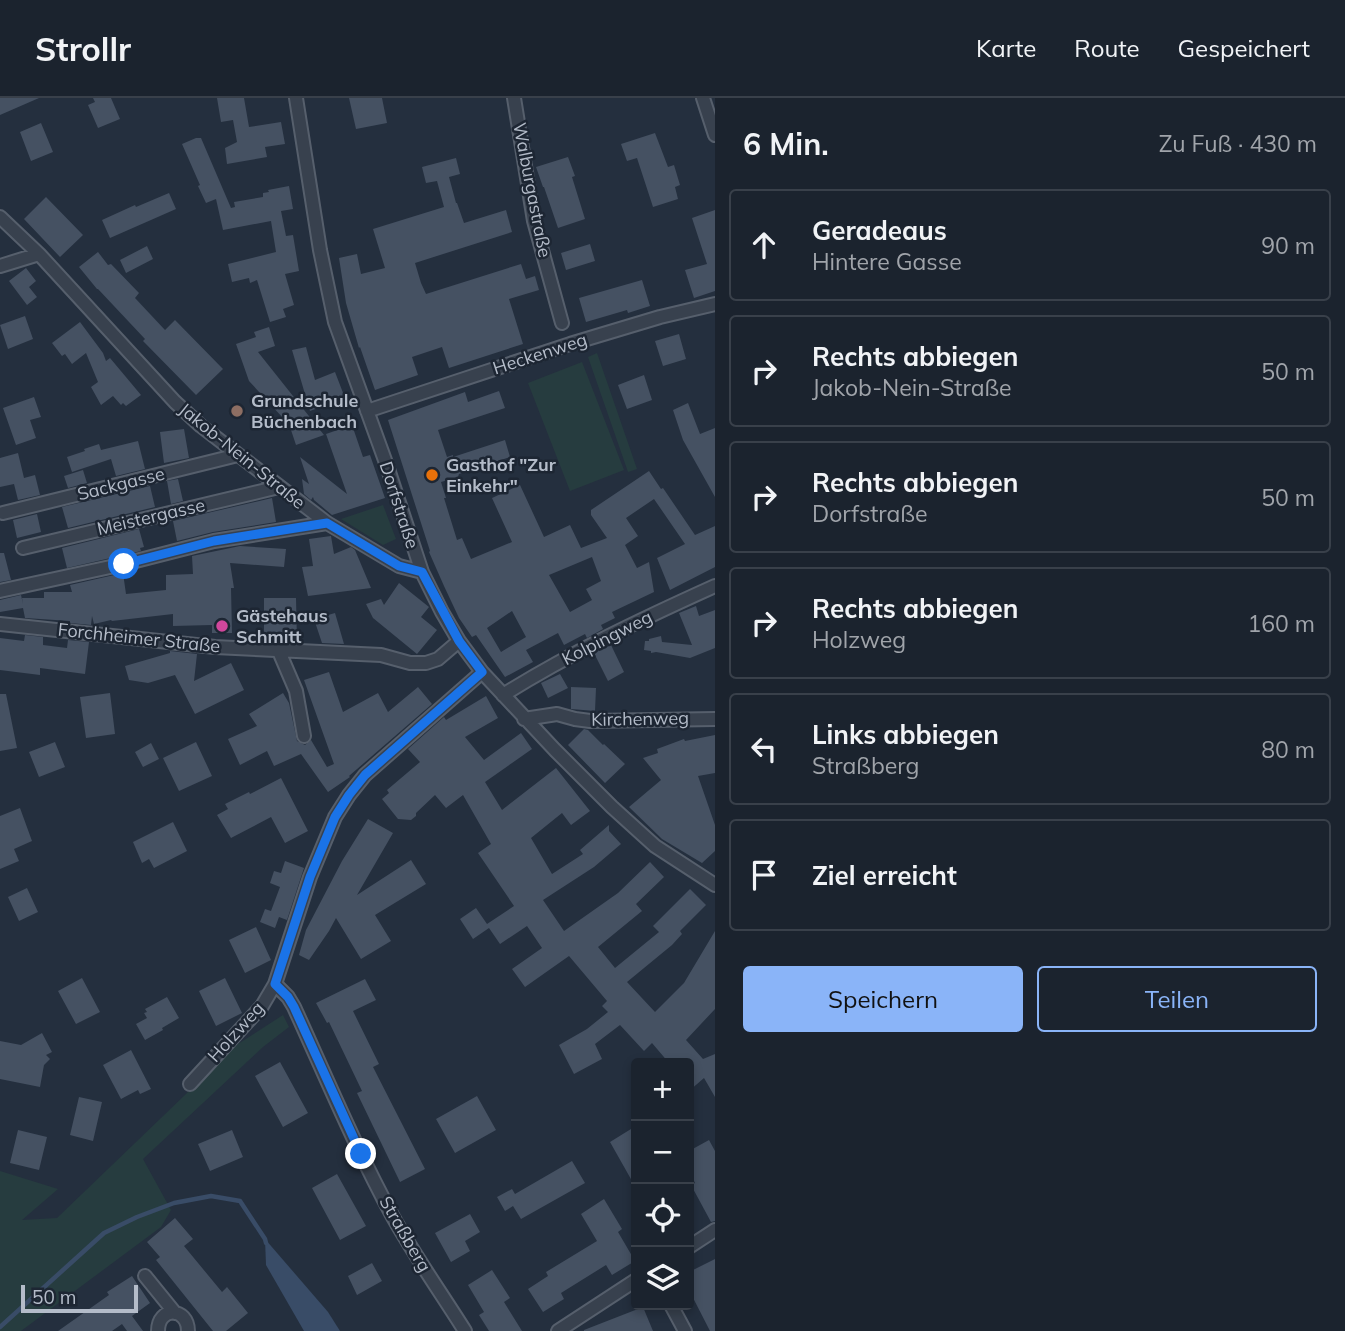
<!DOCTYPE html>
<html lang="de">
<meta charset="utf-8">
<style>
body{margin:0;font-family:Mulish,sans-serif;background:#282f3a;color:#f1f3f6}
.controls{position:absolute;right:21px;bottom:21px;display:grid;overflow:hidden;border-radius:7px;box-shadow:0 4px 10px #0003}
.controls button{width:63px;height:63px;display:grid;place-items:center;padding:0;border:0;border-bottom:2px solid #39404a;background:#1b232e;color:#f1f3f6;font:35px sans-serif}
.scale{position:absolute;left:21px;bottom:18px;width:117px;box-sizing:border-box;padding-left:7px;border:4px solid #b4bcc9;border-top:0;font-size:19px;line-height:24px;white-space:nowrap;color:#b4bcc9;-webkit-text-stroke:5px #1d2633;paint-order:stroke}
.stop{position:absolute;width:21px;height:21px;margin:-16px;border:5px solid #1a73e8;border-radius:50%;background:#fff}
.stop.end{background:#1a73e8;border-color:#fff;box-shadow:0 2px 7px #0008}
.list{margin:0;padding:0;list-style:none}
h2{display:flex;justify-content:space-between;align-items:center;height:91px;margin:0;padding:0 28px;font-size:30px}
h2 small{font-size:23px;font-weight:400;color:#a0a4aa}
.list li{display:grid;grid-template-columns:46px 1fr auto;gap:21px;align-items:center;box-sizing:border-box;height:112px;margin:0 14px 14px;padding:0 14px;border:2px solid #39404a;border-radius:7px}
.list b{display:block;font-size:26px;white-space:nowrap}
.list p{margin:0;font-size:23px;white-space:nowrap;color:#a0a4aa}
.list em{font-size:23px;font-style:normal;color:#a0a4aa}
.actions{display:flex;gap:14px;padding:21px 28px}
.actions a{flex:1;padding:16px 0;border:2px solid #8ab4f8;border-radius:7px;text-align:center;font-size:24px;color:#8ab4f8}
.actions .main{background:#8ab4f8;color:#111}
.icon{flex:none;width:38px;height:38px;fill:none;stroke:currentColor;stroke-width:2;stroke-linecap:round;stroke-linejoin:round}
.map{position:relative;flex:none;width:715px;height:1233px;overflow:hidden}
header{display:flex;align-items:center;gap:42px;box-sizing:border-box;height:98px;padding:0 35px;background:#1b232e;border-bottom:2px solid #39404a}
header strong{font-size:33px}
nav{display:flex;gap:38px;margin-inline-start:auto;font-size:24px}
main{display:flex}
aside{flex:1;background:#1b232e}
.map>svg:first-child{display:block}
</style>
<header>
<strong>Strollr</strong>
<nav><a>Karte</a><a>Route</a><a>Gespeichert</a></nav>
</header>
<main>
<div class="map">
<svg width="715" height="1233" viewBox="0 0 715 1233">
<rect width="100%" height="100%" fill="#242f3e"/>
<path fill="#263c3f" d="M597,255L637,371L628,374L588,259Z
M582,264L624,372L570,393L528,285Z
M383,407L396,441L383,447L341,421Z
M283,917L289,929L263,949L143,1061L171,1112L161,1129L21,1233H0V1073L58,1091L22,1122L57,1120L238,946Z"/>
<path fill="#394c67" d="M265,1141L328,1214L340,1233H304L266,1167Z"/>
<g fill="none" stroke-linecap="round" stroke-linejoin="round">
<path stroke="#394c67" stroke-width="4.5" d="M0,1229L104,1135L137,1119L174,1105L211,1098L240,1103L265,1141L266,1145"/>
</g>
<path fill="#455162" fill-rule="evenodd" d="M0,0H39L0,17Z
M93,0H111L120,21L98,30L88,7L95,4Z
M217,0H244L249,29L281,24L285,46L265,49L267,59L227,66L225,50L237,44L233,22L221,24Z
M349,0H382L387,25L356,31Z
M41,25L53,54L31,63L20,34Z
M655,35L668,69L674,67L680,87L675,89L678,101L653,109L637,60L627,63L621,46Z
M196,40H201L231,110L235,109L234,104L263,99V95L269,94L268,92L289,88L293,111L281,113L286,138L293,137L299,173L285,176L294,207L283,211L286,219L270,224L257,182L250,185L249,180L232,184L228,166L276,154L271,123L223,132L216,101L206,105L198,88L200,87L182,46Z
M568,59L575,78L572,79L585,121L558,130L544,89H543L536,69Z
M456,60L460,76L449,79L456,105H457L464,125L506,112L512,134L415,165L421,185L426,196L521,166L526,181L535,178L539,192L509,201L523,246L449,270L442,249L412,259L418,277L375,292L360,249L359,250L346,205L339,160L357,156L361,176L385,170L373,131L444,109L437,83L426,85L422,69Z
M169,95L176,111L110,140L102,122L135,107L136,109Z
M46,99L83,137L60,159L24,121Z
M715,112V193L694,200L685,172L707,166L692,120Z
M590,146L595,163L566,172L561,155Z
M147,148L153,161L126,175L120,162Z
M98,154L108,167L111,166L139,195L135,200L165,232L175,222L223,271L196,297L143,243L145,241L98,191H97L79,169Z
M26,170L36,183L29,189L37,199L27,207L9,183Z
M642,182L650,208L628,215L627,212L586,224L579,200Z
M25,218L33,241L8,251L0,227Z
M80,224L103,255L106,263L110,260L141,297L126,308L123,305L121,307L113,298L101,307L91,289L98,284L86,255L72,266L65,256L62,258L52,245Z
M269,229L275,248L258,254L324,337L296,347L290,329L286,330L283,320L249,283L236,246L256,239L254,234Z
M679,236L686,261L663,268L655,243Z
M306,249L315,282L335,274L345,300L310,313L292,252Z
M644,277L652,302L627,311L618,287Z
M499,293L505,310L438,332L447,359L453,357V359L505,342L510,359L459,376L458,379L441,384L446,400H444L457,442L462,440L471,461L512,444L492,400L520,387L544,439L570,427L581,450L607,440L591,417V412L649,373L661,391L663,390L695,437L715,428V469L670,492L657,460L685,446L654,401L626,420L638,438L625,447L637,470L649,464L654,494L612,514L615,520L601,527L603,531L587,540L585,536L564,547L558,535L526,552L533,564L505,579L476,537L472,539L459,520L444,488L429,454L430,453L388,322L465,294L468,304ZM592,459L601,483L586,491L592,502L570,514L549,477ZM512,513L526,539L501,554L487,530Z
M34,299L41,319L30,322L36,340L16,347L3,310Z
M688,305L700,336L715,330V399L683,342L673,312Z
M352,327L363,359L370,357L385,400L332,417L314,402L313,399L311,402L304,396L302,381L309,386L300,359L347,396L326,336Z
M184,331L189,360L164,365L160,334Z
M138,343L145,371L116,378L111,361L72,374L67,359L85,353L84,351L99,346L101,352Z
M18,355L24,380L35,377L40,397L18,402L14,386L0,389V360Z
M83,372L87,385L68,390L64,378Z
M178,381L183,403L171,406L167,383Z
M150,388L155,409L68,430L62,409Z
M272,400L276,424L213,434L177,443L173,423Z
M37,416L41,434L17,440L13,422Z
M139,431L144,449L140,450L141,453L67,470L62,450Z
M331,438L334,456L351,449L355,452L371,490L308,498L302,469L313,468L309,441Z
M240,448L286,451L284,469L230,465L234,490H231L232,535H212V527L173,528V516L112,523L111,522L94,526L92,518L91,527L70,525V523L25,520L23,510L0,514V502L21,497L23,506L22,500H44V494H72L70,487L123,475L126,496L166,492V477L193,476L192,458Z
M0,455H4L11,482L0,484Z
M399,485L429,509L421,519L437,532L417,556L373,520L366,506L381,501L384,507Z
M264,500H296L297,544L264,543Z
M696,508L699,518L715,512V550L690,560L656,554L651,555V553L644,552L645,543H649V541L661,538L662,544L692,547L679,515Z
M335,515L344,546L322,545L314,521Z
M25,537L43,539V547L67,550L68,542L89,544L85,576L40,570V577L0,572V540L24,543Z
M611,547L624,574L608,583L594,555Z
M170,553L197,556L194,583L231,565L244,592L195,616L175,577L148,585L129,582L125,568L170,555Z
M329,574L343,614L378,595L388,614L418,589L432,606L349,678L350,679L328,694L301,656L274,668L267,653L240,667L228,641L257,628L249,616L283,595L289,605L297,643L305,647L311,642L327,669L334,666L304,582Z
M560,576L568,590L548,600L541,585Z
M571,589L596,590L595,613L571,611Z
M110,595L115,636L86,640L80,599Z
M0,596H6L17,650L0,653Z
M486,598L498,620L465,639L484,662L521,635L532,651L485,684L502,712L556,670L590,713L571,727L562,715L531,740L552,776L583,756L580,752L609,727V733L621,746L594,769L543,802L564,833L618,795L650,764L664,779L636,806L642,813L598,849L615,870L659,834L653,828L690,791L706,807L680,833L682,836L672,847L627,884L655,914L684,885L715,833V911L686,942L703,961L715,956V999L704,980L689,993V965H669L652,945L644,953L620,927L595,946L602,961L574,976L559,947L587,931L608,914L602,908L607,903L569,858L525,889L512,871L542,850L527,828L500,846L489,830L473,841L460,821L476,810L487,826L514,808L478,755L491,746L463,697L446,710L435,697L416,715V718L411,722L398,721L382,701L389,695L387,692L420,664L408,651L444,619L446,622Z
M584,631L588,632L603,647L604,646L625,666L605,685L568,647Z
M715,637V675L698,678L715,727V753L702,765L662,741L629,709L661,682L643,660L658,655L657,651L684,641L685,643Z
M55,644L65,669L39,679L29,654Z
M196,644L212,678L179,693L163,660Z
M151,645L159,661L143,669L135,654Z
M281,680L308,733L285,745L271,719L231,740L217,717L228,711L225,706L249,694L250,696Z
M20,710L32,743L14,751L19,763L0,771V718Z
M368,721L393,735L357,797L411,762L426,786L375,817L391,843L361,861L336,820L329,833L309,862L299,857L306,832L342,763Z
M173,724L187,753L154,770L149,761L142,765L133,744Z
M285,763L304,770L287,822L279,819L275,830L260,824L265,811L271,813L280,789L270,785L274,773L281,775Z
M27,790L38,814L19,823L8,799Z
M256,829L271,862L245,875L229,842Z
M82,880L100,914L76,926L58,893Z
M225,880L242,915L216,928L199,893Z
M365,881L376,902L353,913L379,966L373,969L425,1071L400,1084L357,995L362,993L329,924L327,925L316,905Z
M167,899L179,920L162,930L163,932L145,942L136,926L147,920L144,915L147,914L145,911Z
M42,935L52,954L46,957L50,961L44,967L40,989L0,981V943L21,947Z
M131,952L151,991L140,996L138,992L121,1001L103,967Z
M280,964L308,1015L283,1029L255,978Z
M477,998L496,1032L455,1055L436,1021Z
M79,999L102,1004L93,1043L70,1037Z
M631,1031L636,1040V1090L610,1044Z
M18,1032L47,1039L39,1072L10,1065Z
M232,1032L243,1059L210,1073L198,1046Z
M709,1042L715,1053V1123L711,1124L691,1087L695,1085L689,1072V1053Z
M572,1063L585,1085L521,1121L513,1108L505,1113L497,1099L512,1091L515,1096Z
M337,1076L366,1128L340,1142L312,1090Z
M604,1101L622,1131L618,1134L635,1163L612,1177L606,1167L561,1195L564,1201L543,1214L528,1191L548,1178L546,1174L597,1143L581,1116Z
M470,1116L480,1134L465,1143L470,1153L451,1164L435,1135Z
M175,1120L193,1141L184,1148L222,1194L227,1189L248,1215L226,1233H213L156,1162L160,1159L147,1144Z
M715,1161V1233H710L689,1192V1174Z
M372,1165L382,1183L357,1197L348,1178Z
M492,1172L510,1200L504,1204L522,1233H489L479,1217L484,1214L468,1187Z
M132,1178L150,1205L132,1218L143,1233H127L122,1226L112,1233H58L109,1197L107,1194Z
M643,1209L653,1233H584V1232Z"/>
<g fill="none" stroke-linecap="round" stroke-linejoin="round">
<defs>
<path id="street" d="M296,0L320,152L335,224L386,365L422,474L442,514L459,543L482,574L555,652L612,709L655,748L715,787
M514,0L534,123L562,225
M703,0L715,37
M0,119L39,156L175,304L201,328L327,425L399,468L422,474
M0,168L39,156
M367,313L570,246L660,219L715,206
M3,415L238,357
M23,450L279,389
M0,493L124,466L214,443L327,425
M0,526L215,549L381,557L410,565H426L438,561L459,543
M278,551L296,593L304,638
M503,597C570,555 642,521 715,488
M524,621L557,616L575,621L590,623L715,621
M275,886L288,899L294,909C326,979 356,1051 393,1119C415,1158 441,1195 465,1233
M190,986L262,908L275,886L310,779L335,719L349,697L365,677L482,574
M689,1149L715,1132
M145,1178L175,1215
M671,1207L685,1233
M158,1233C158,1208 188,1209 188,1233
M558,1233L636,1182"/>
</defs>
<use href="#street" stroke="#565f6c" stroke-width="16"/>
<use href="#street" stroke="#38414e" stroke-width="12"/>
</g>
<g fill="none" stroke-linecap="round" stroke-linejoin="round">
<path stroke="#1a73e8" stroke-width="9" d="M124,466L214,443L327,425L399,468L422,474L459,543L482,574L365,677L349,697L335,719L310,779L275,886L288,899L294,909L361,1056"/>
</g>
<circle fill="#8d6e63" stroke="#1d2633" stroke-width="2.5" cx="237" cy="313" r="7"/>
<circle fill="#e8710a" stroke="#1d2633" stroke-width="2.5" cx="432" cy="377" r="7"/>
<circle fill="#d1479c" stroke="#1d2633" stroke-width="2.5" cx="222" cy="528" r="7"/>
<g text-anchor="middle" stroke-width="5" stroke-linejoin="round" paint-order="stroke">
<g font-size="18" fill="#b4bcc9" stroke="#1d2633">
<text transform="translate(532 92) rotate(79)" y="6">Walburgastraße</text>
<text transform="translate(540 256) rotate(-18)" y="6">Heckenweg</text>
<text transform="translate(242 358) rotate(39)" y="6">Jakob-Nein-Straße</text>
<text transform="translate(121 386) rotate(-14)" y="6">Sackgasse</text>
<text transform="translate(399 407) rotate(72)" y="6">Dorfstraße</text>
<text transform="translate(151 419) rotate(-13)" y="6">Meistergasse</text>
<text transform="translate(139 540) rotate(6)" y="6">Forchheimer Straße</text>
<text transform="translate(607 540) rotate(-27)" y="6">Kolpingweg</text>
<text transform="translate(640 621) rotate(-1)" y="6">Kirchenweg</text>
<text transform="translate(236 934) rotate(-48)" y="6">Holzweg</text>
<text transform="translate(405 1136) rotate(60)" y="6">Straßberg</text>
</g>
<g font-size="18" font-weight="bold" fill="#b4bcc9" stroke="#1d2633" text-anchor="start">
<text x="251" y="309">Grundschule<tspan x="251" dy="21">Büchenbach</tspan></text>
<text x="446" y="373">Gasthof "Zur<tspan x="446" dy="21">Einkehr"</tspan></text>
<text x="236" y="524">Gästehaus<tspan x="236" dy="21">Schmitt</tspan></text>
</g>
</g>
</svg>
<div class="controls">
<button>+</button>
<button>−</button>
<button><svg class="icon" aria-label="locate" viewBox="0 0 24 24"><circle cx="12" cy="12" r="6"/><path d="M12 2v4M12 18v4M2 12h4M18 12h4"/></svg></button>
<button><svg class="icon" aria-label="layers" viewBox="0 0 24 24"><path d="M12 4l9 5-9 5-9-5zM3 14l9 5 9-5"/></svg></button>
</div>
<div class="scale">50 m</div>
<div class="stop" style="left:124px;top:466px"></div>
<div class="stop end" style="left:361px;top:1056px"></div>
</div>
<aside>
<h2>6 Min.<small>Zu Fuß · 430 m</small></h2>
<ul class="list">
<li><svg class="icon" aria-label="ahead" viewBox="0 0 24 24"><path d="M12 20V5M6 11l6-6 6 6"/></svg><div><b>Geradeaus</b><p>Hintere Gasse</p></div><em>90 m</em></li>
<li><svg class="icon" aria-label="right" viewBox="0 0 24 24"><path d="M7 20v-9h11M14 6l5 5-5 5"/></svg><div><b>Rechts abbiegen</b><p>Jakob-Nein-Straße</p></div><em>50 m</em></li>
<li><svg class="icon" aria-label="right" viewBox="0 0 24 24"><path d="M7 20v-9h11M14 6l5 5-5 5"/></svg><div><b>Rechts abbiegen</b><p>Dorfstraße</p></div><em>50 m</em></li>
<li><svg class="icon" aria-label="right" viewBox="0 0 24 24"><path d="M7 20v-9h11M14 6l5 5-5 5"/></svg><div><b>Rechts abbiegen</b><p>Holzweg</p></div><em>160 m</em></li>
<li><svg class="icon" aria-label="left" viewBox="0 0 24 24"><path d="M17 20v-9H6M10 6l-5 5 5 5"/></svg><div><b>Links abbiegen</b><p>Straßberg</p></div><em>80 m</em></li>
<li><svg class="icon" aria-label="arrive" viewBox="0 0 24 24"><path d="M6 21V4h12l-3 4 3 4H6"/></svg><div><b>Ziel erreicht</b></div></li>
</ul>
<div class="actions"><a class="main">Speichern</a><a>Teilen</a></div>
</aside>
</main>
